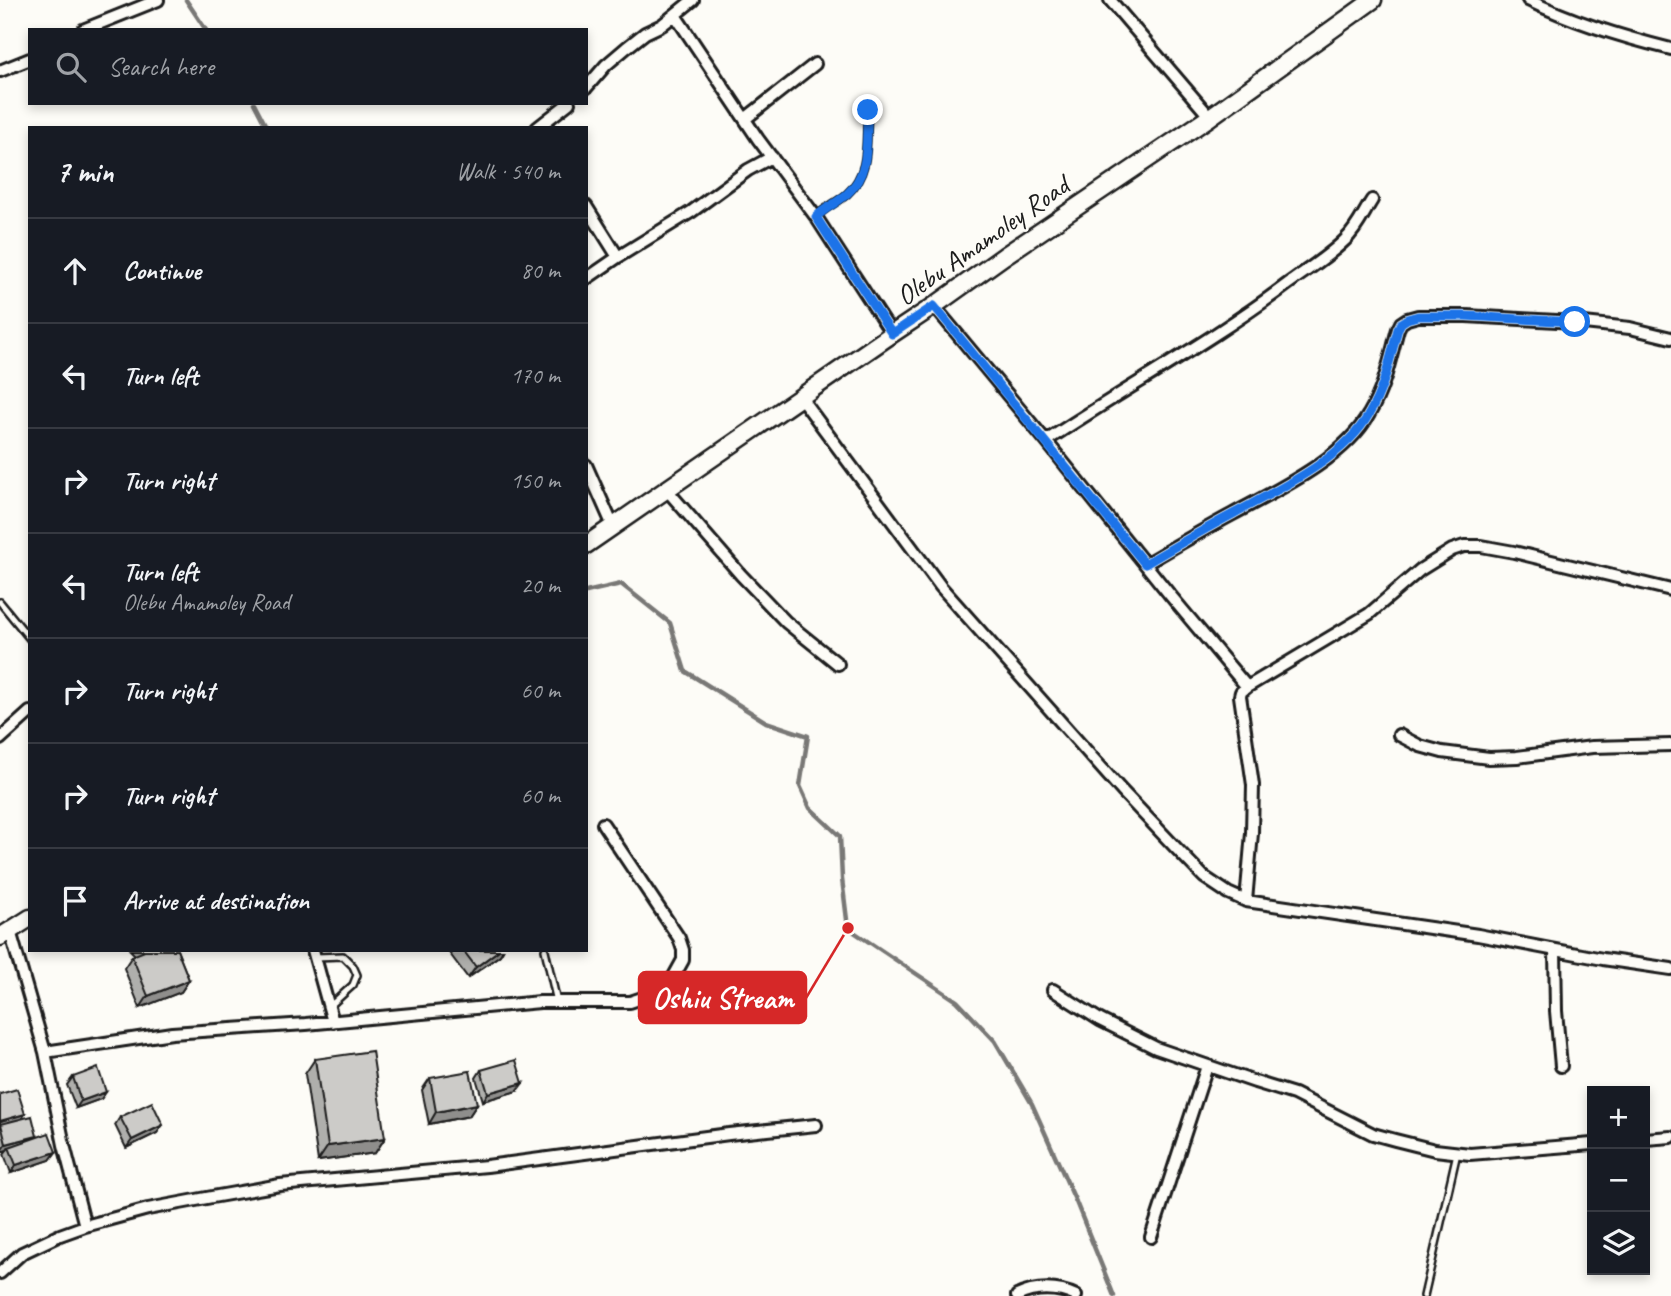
<!DOCTYPE html>
<meta charset="utf-8">
<style>
body{margin:0;font-family:Caveat,sans-serif;background:#20242c;color:#f1f3f6}
.controls{position:absolute;right:21px;bottom:21px;display:grid;overflow:hidden;border-radius:0px;box-shadow:0 4px 10px #0003}
.controls button{width:63px;height:63px;display:grid;place-items:center;padding:0;border:0;border-bottom:2px solid #363941;background:#171b24;color:#f1f3f6;font:35px sans-serif}
.stop{position:absolute;width:21px;height:21px;margin:-16px;border:5px solid #1a73e8;border-radius:50%;background:#fff}
.stop.end{background:#1a73e8;border-color:#fff;box-shadow:0 2px 7px #0008}
.list{margin:0;padding:0;list-style:none}
h2{display:flex;justify-content:space-between;align-items:center;height:91px;margin:0;padding:0 28px;font-size:30px}
h2 small{font-size:23px;font-weight:400;color:#9ea1a6}
.list li{display:grid;grid-template-columns:46px 1fr auto;gap:21px;align-items:center;box-sizing:border-box;height:105px;padding:0 28px;border-top:2px solid #363941}
.list b{display:block;font-size:26px;white-space:nowrap}
.list p{margin:0;font-size:23px;white-space:nowrap;color:#9ea1a6}
.list em{font-size:23px;font-style:normal;color:#9ea1a6}
.icon{flex:none;width:38px;height:38px;fill:none;stroke:currentColor;stroke-width:2;stroke-linecap:round;stroke-linejoin:round}
.map{position:relative;flex:none;width:1671px;height:1296px;overflow:hidden}
.search{position:absolute;background:#171b24;box-shadow:0 4px 10px #0003;left:28px;top:28px;width:560px;height:77px;display:flex;align-items:center;gap:18px;box-sizing:border-box;padding:0 24px;border-radius:0px;color:#9ea1a6;font-size:26px}
.panel{position:absolute;background:#171b24;box-shadow:0 4px 10px #0003;left:28px;top:126px;width:560px;height:826px;border-radius:0px}
.map>svg:first-child{display:block}
</style>
<div class="map">
<svg width="1671" height="1296" viewBox="0 0 1671 1296">
<rect width="100%" height="100%" fill="#fdfcf7"/>
<filter id="ink" filterUnits="userSpaceOnUse"><feTurbulence type="fractalNoise" baseFrequency=".0143" numOctaves="2"/><feDisplacementMap in="SourceGraphic" scale="14" xChannelSelector="R" yChannelSelector="G"/><feConvolveMatrix kernelMatrix="1 2 1 2 8 2 1 2 1" color-interpolation-filters="sRGB"/></filter>
<g filter="url(#ink)">
<g fill="none" stroke-linecap="round" stroke-linejoin="round">
<path stroke="#797876" stroke-width="4.5" d="M186,0L206,30
M254,103L267,128
M586,592L621,584L670,623L685,671L766,722L808,736L800,786L810,808L840,836L842,879L848,928L957,1001L995,1041L1032,1104L1076,1202L1114,1296"/>
<defs>
<path id="lane" d="M816,217C825,207 837,203 847,194C872,171 865,140 868,110
M0,602L30,639
M545,950L557,1002
M315,957L343,956L353,966L357,975L353,985L330,1006
M1424,1296L1457,1153"/>
<path id="street" d="M1110,0L1210,117
M1528,0C1573,22 1622,37 1671,49
M675,15L758,139L816,217L892,334
M83,30L158,0
M0,71L30,59
M586,88L606,65L626,48L645,33L662,25L693,0
M745,119L815,64
M537,128L569,103
M586,206L618,257
M586,279L618,257L691,212L748,170L772,157
M934,306L1046,441L1170,595L1247,687
M801,398L941,587L1122,791L1176,848L1204,877L1228,893L1246,901L1478,935L1603,959L1671,969
M1046,441C1127,387 1212,341 1289,283C1308,269 1329,256 1345,240C1357,229 1363,214 1372,200
M586,465L613,526
M667,490L741,575L786,622L838,664
M1145,564C1174,547 1203,530 1233,514C1277,490 1344,459 1369,414C1385,387 1390,358 1398,329L1401,323L1407,319L1418,316H1466L1575,322L1630,328L1671,338
M1399,735L1420,746L1442,752L1489,758L1517,757L1592,747L1671,745
M0,739L30,712
M1246,901L1252,833L1253,785L1240,696L1241,692L1247,687L1369,614L1420,570L1452,550L1464,546H1481L1514,552L1671,590
M10,931L45,1052L64,1145L85,1226
M313,950L333,1022
M1555,950L1556,1011L1561,1066
M1053,990L1100,1020L1156,1048L1255,1082L1294,1094L1373,1134L1395,1140L1435,1150L1470,1154L1592,1144
M45,1052L172,1033L306,1024L540,1002H630L651,995L673,978L683,960V950L679,938L603,824
M1645,1139L1671,1137
M1151,1237L1207,1066
M0,1273L22,1253L60,1235L85,1226L148,1209L212,1197L280,1185L487,1166L729,1134L816,1125
M1017,1296C1035,1287 1058,1287 1076,1296"/>
<path id="secondary" d="M586,545L892,334L934,306L1004,256L1210,117L1373,0
M0,937L30,918"/>
</defs>
<use href="#lane" stroke="#1c1c1c" stroke-width="10"/>
<use href="#street" stroke="#1c1c1c" stroke-width="16"/>
<use href="#secondary" stroke="#1c1c1c" stroke-width="21"/>
<use href="#lane" stroke="#fdfcf7" stroke-width="5"/>
<use href="#street" stroke="#fdfcf7" stroke-width="10"/>
<use href="#secondary" stroke="#fdfcf7" stroke-width="16"/>
</g>
<path fill="#afafac" stroke="#1c1c1c" stroke-width="2" d="M130,950H177L189,980L181,992L140,1008L124,968L132,956L135,955Z
M447,950H503L500,955L468,978Z
M315,1059L385,1138L375,1153L318,1161L305,1074Z
M481,1070L517,1091L483,1101L476,1078Z
M73,1077L106,1092L101,1099L76,1108L67,1085Z
M430,1078L477,1104L469,1116L429,1124L422,1090Z
M0,1094L25,1114L21,1119L37,1136L56,1152L50,1160L11,1173L4,1154L7,1150L0,1152Z
M120,1117L157,1133L126,1148L115,1125Z"/>
<path fill="#8f8e8c" stroke="#1c1c1c" stroke-width="2" d="M499,950H503L500,955L468,978L476,967Z
M189,980L181,992L140,1008L148,996Z
M523,1083L517,1091L483,1101L488,1093Z
M106,1092L101,1099L76,1108L81,1101Z
M477,1104L469,1116L429,1124L436,1112Z
M25,1114L20,1121L0,1125V1121Z
M163,1125L157,1133L126,1148L132,1140Z
M37,1136L32,1144L9,1147L7,1150L0,1152L6,1144Z
M385,1138L375,1153L318,1161L328,1146Z
M56,1152L50,1160L11,1173L16,1165Z"/>
<path fill="#cccbc8" stroke="#1c1c1c" stroke-width="2" d="M147,950H177L189,980L148,996L132,956Z
M463,950H499L476,967Z
M372,1051L385,1138L328,1146L315,1059Z
M516,1060L523,1083L488,1093L481,1070Z
M98,1068L106,1092L81,1101L73,1077Z
M470,1071L477,1104L436,1112L430,1078Z
M17,1089L25,1114L0,1121V1094Z
M152,1102L163,1125L132,1140L120,1117Z
M32,1116L37,1136L6,1144L1,1124Z
M49,1133L56,1152L16,1165L9,1147Z"/>
</g>
<g fill="none" stroke-linecap="round" stroke-linejoin="round" filter="url(#ink)">
<path stroke="#1a73e8" stroke-width="9" d="M868,110C865,140 872,171 847,194C837,203 825,208 816,217L892,334L934,306L1145,564C1174,547 1203,530 1233,514C1277,490 1344,459 1369,414C1385,387 1390,358 1398,329L1401,323L1407,319L1418,316H1465L1575,322"/>
</g>
<g text-anchor="middle" stroke-width="5" stroke-linejoin="round" paint-order="stroke">
<g font-size="28" fill="#1c1c1c" stroke="#fdfcf7">
<text transform="translate(982 240) rotate(-35)" y="10">Olebu Amamoley Road</text>
</g>
</g>
<path fill="none" stroke="#d62828" stroke-width="2.5" d="M848 928L806 998"/>
<circle fill="#d62828" stroke="#fdfcf7" stroke-width="2.5" cx="848" cy="928" r="7"/>
<rect fill="#d62828" stroke="#d62828" stroke-width="2.5" x="639" y="972" width="167" height="51" rx="7"/>
<g font-size="30" text-anchor="middle" font-weight="bold" fill="#fff">
<text x="723" y="1008">Oshiu Stream</text>
</g>
</svg>
<div class="controls">
<button>+</button>
<button>−</button>
<button><svg class="icon" aria-label="layers" viewBox="0 0 24 24"><path d="M12 4l9 5-9 5-9-5zM3 14l9 5 9-5"/></svg></button>
</div>
<div class="stop" style="left:1575px;top:322px"></div>
<div class="stop end" style="left:868px;top:110px"></div>
<div class="search"><svg class="icon" aria-label="search" viewBox="0 0 24 24"><circle cx="10" cy="10" r="6"/><path d="M15 15l6 6"/></svg>Search here</div>
<section class="panel">
<h2>7 min<small>Walk · 540 m</small></h2>
<ul class="list">
<li><svg class="icon" aria-label="ahead" viewBox="0 0 24 24"><path d="M12 20V5M6 11l6-6 6 6"/></svg><div><b>Continue</b></div><em>80 m</em></li>
<li><svg class="icon" aria-label="left" viewBox="0 0 24 24"><path d="M17 20v-9H6M10 6l-5 5 5 5"/></svg><div><b>Turn left</b></div><em>170 m</em></li>
<li><svg class="icon" aria-label="right" viewBox="0 0 24 24"><path d="M7 20v-9h11M14 6l5 5-5 5"/></svg><div><b>Turn right</b></div><em>150 m</em></li>
<li><svg class="icon" aria-label="left" viewBox="0 0 24 24"><path d="M17 20v-9H6M10 6l-5 5 5 5"/></svg><div><b>Turn left</b><p>Olebu Amamoley Road</p></div><em>20 m</em></li>
<li><svg class="icon" aria-label="right" viewBox="0 0 24 24"><path d="M7 20v-9h11M14 6l5 5-5 5"/></svg><div><b>Turn right</b></div><em>60 m</em></li>
<li><svg class="icon" aria-label="right" viewBox="0 0 24 24"><path d="M7 20v-9h11M14 6l5 5-5 5"/></svg><div><b>Turn right</b></div><em>60 m</em></li>
<li><svg class="icon" aria-label="arrive" viewBox="0 0 24 24"><path d="M6 21V4h12l-3 4 3 4H6"/></svg><div><b>Arrive at destination</b></div></li>
</ul>
</section>
</div>
